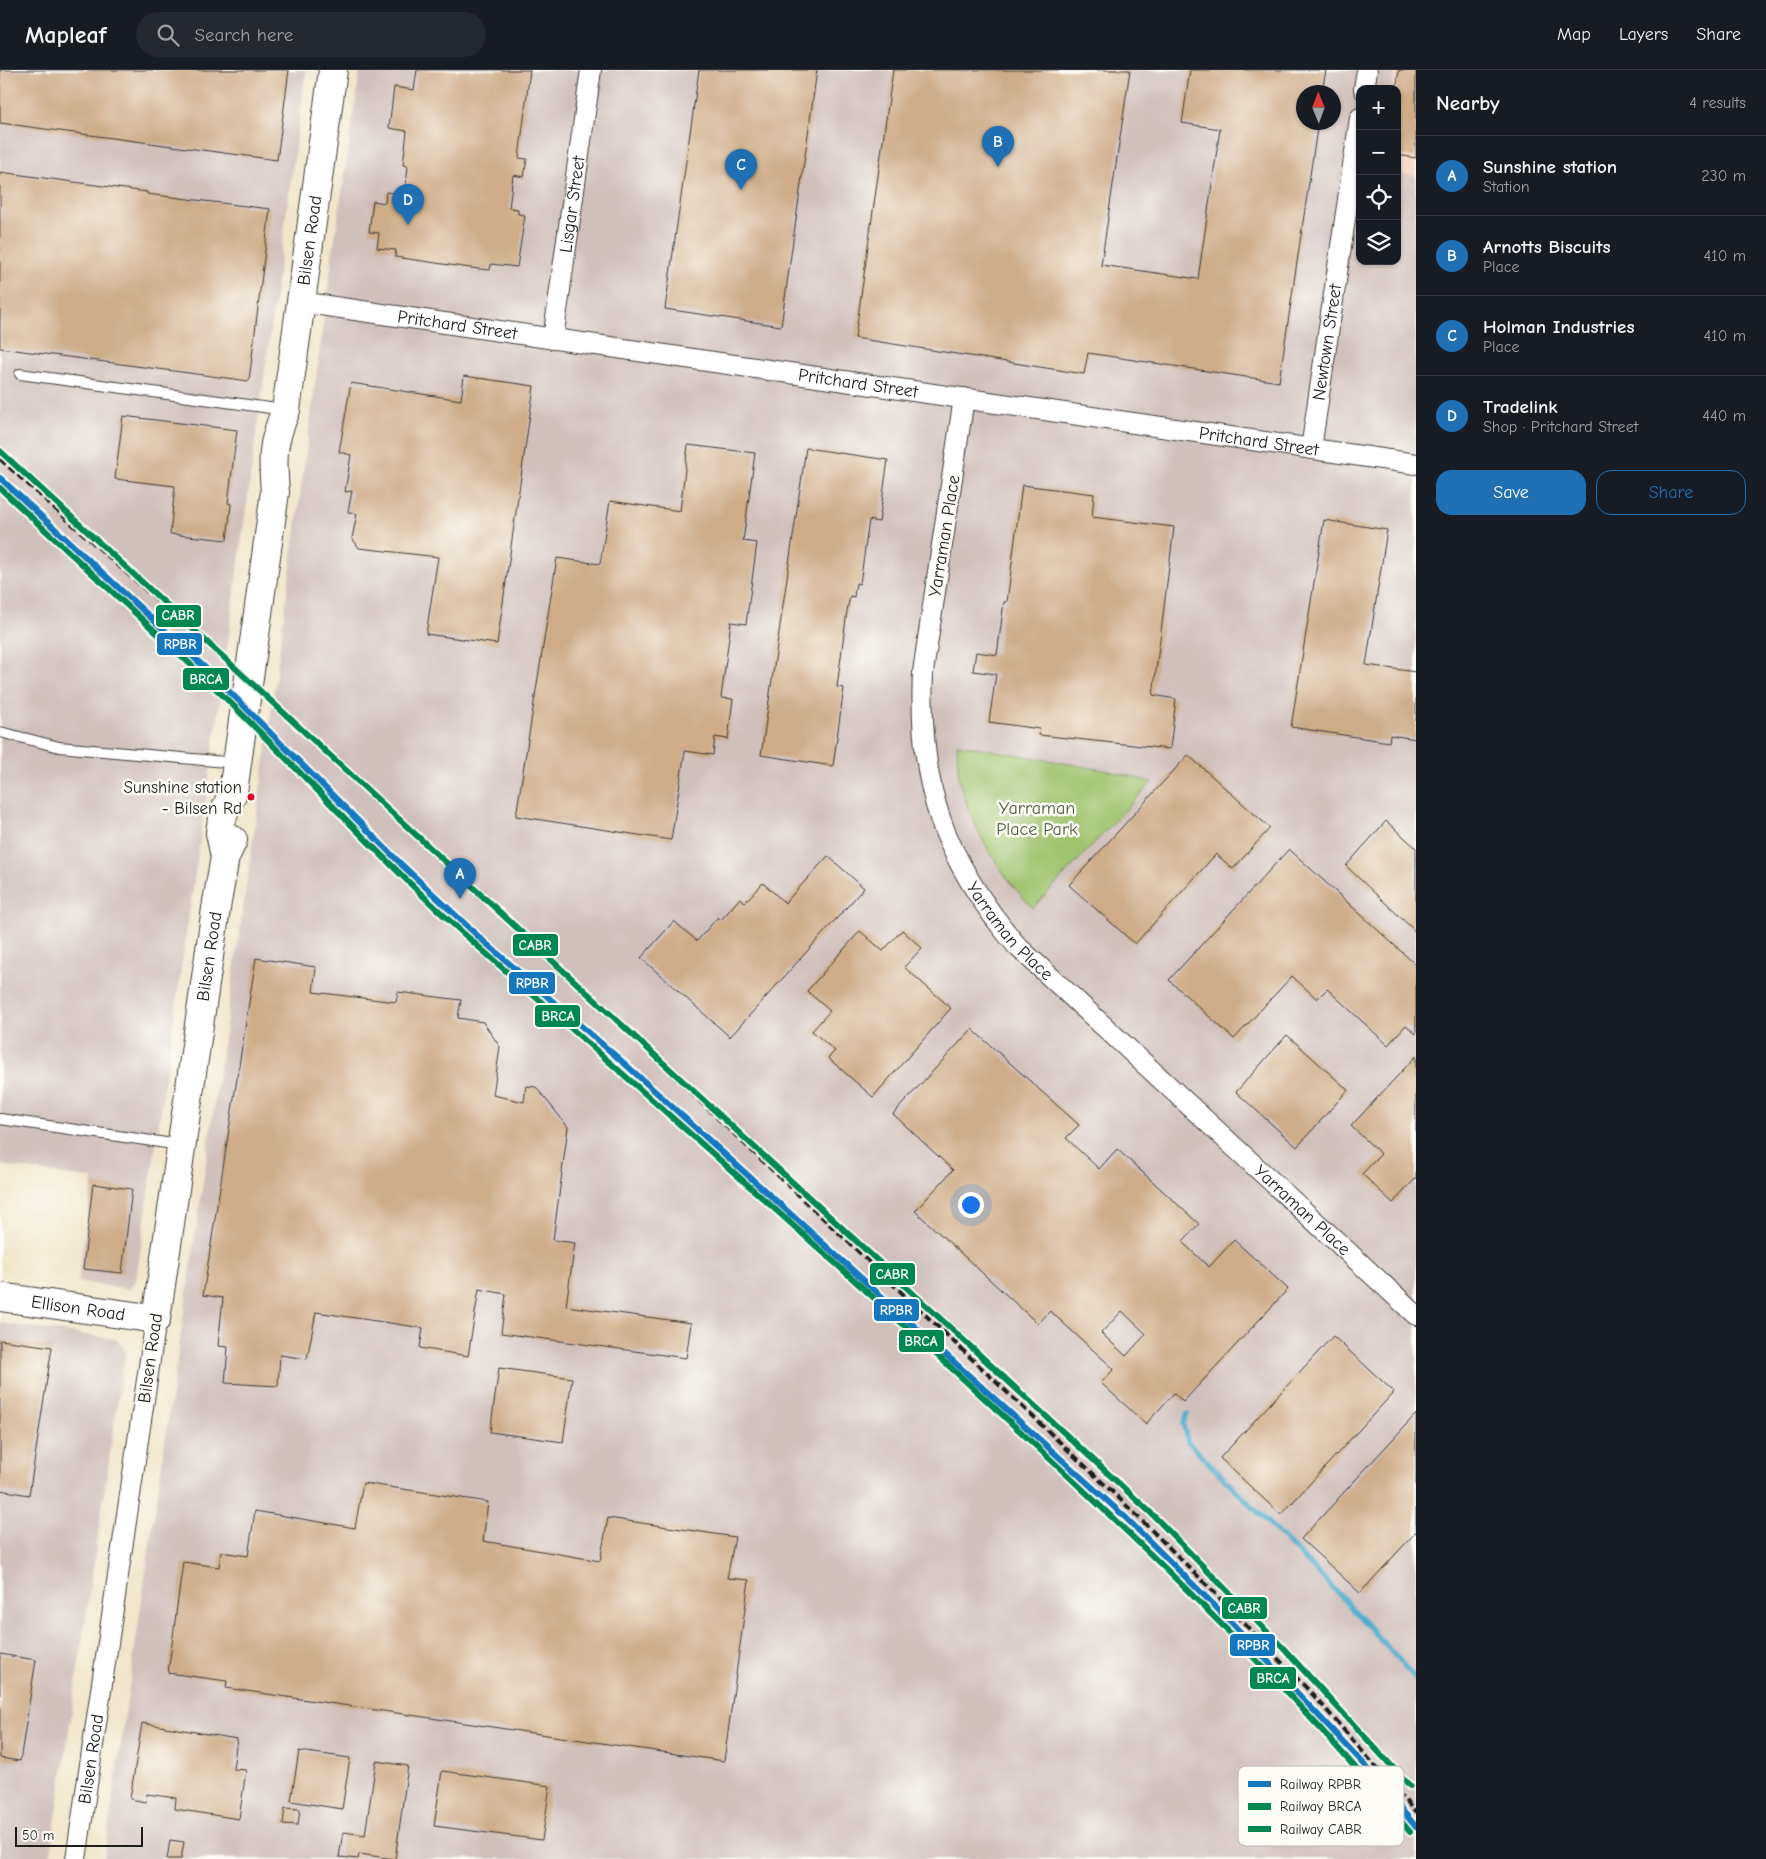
<!DOCTYPE html>
<meta charset="utf-8">
<style>
body{margin:0;font-family:"Comic Neue",sans-serif;background:#242831;color:#f1f3f6}
.controls{position:absolute;right:15px;top:15px;display:grid;overflow:hidden;border-radius:10px;box-shadow:0 1px 4px #0004}
.controls button{width:45px;height:45px;display:grid;place-items:center;padding:0;border:0;border-bottom:1px solid #363941;background:#171b24;color:#f1f3f6;font:25px sans-serif}
.compass{position:absolute;left:1296px;top:15px;width:45px;height:45px;border-radius:50%;background:#171b24;box-shadow:0 1px 4px #0004;rotate:359deg}
.scale{position:absolute;left:15px;bottom:12px;width:128px;box-sizing:border-box;padding-left:5px;border:2px solid #1c1c1c;border-top:0;font-size:14px;line-height:18px;white-space:nowrap;color:#1c1c1c;-webkit-text-stroke:4px #fdfcf7;paint-order:stroke}
.you{position:absolute;left:970px;top:1134px;width:18px;height:18px;margin:-12px;border:4px solid #fff;border-radius:50%;background:#1a73e8;box-shadow:0 0 0 8px #1a73e833}
.badge{display:grid;place-items:center;width:32px;height:32px;border-radius:50%;background:#1f6fb2;color:#fff;font-size:16px;font-weight:700}
.pin{position:absolute;translate:-50% -41px;filter:drop-shadow(0 1px 2px #0008)}
.pin::after{content:'';position:absolute;top:26px;width:18px;height:15px;background:inherit;clip-path:polygon(0 0,100% 0,50% 100%)}
.list{margin:0;padding:0;list-style:none}
h2{display:flex;justify-content:space-between;align-items:center;height:65px;margin:0;padding:0 20px;font-size:21px}
h2 small{font-size:16px;font-weight:400;color:#9ea1a6}
.list li{display:grid;grid-template-columns:32px 1fr auto;gap:15px;align-items:center;box-sizing:border-box;height:80px;padding:0 20px;border-top:1px solid #363941}
.list b{display:block;font-size:19px;white-space:nowrap}
.list p{margin:0;font-size:16px;white-space:nowrap;color:#9ea1a6}
.list em{font-size:16px;font-style:normal;color:#9ea1a6}
.actions{display:flex;gap:10px;padding:15px 20px}
.actions a{flex:1;padding:11px 0;border:1px solid #1f6fb2;border-radius:15px;text-align:center;font-size:18px;color:#1f6fb2}
.actions .main{background:#1f6fb2;color:#fff}
.icon{flex:none;width:28px;height:28px;fill:none;stroke:currentColor;stroke-width:2;stroke-linecap:round;stroke-linejoin:round}
.map{position:relative;flex:none;width:1416px;height:1789px;overflow:hidden}
header{display:flex;align-items:center;gap:30px;box-sizing:border-box;height:70px;padding:0 25px;background:#171b24;border-bottom:1px solid #363941}
header strong{font-size:24px}
nav{display:flex;gap:28px;margin-inline-start:auto;font-size:18px}
.search{width:350px;height:45px;background:#242831;display:flex;align-items:center;gap:12px;box-sizing:border-box;padding:0 18px;border-radius:28px;color:#9ea1a6;font-size:19px}
main{display:flex}
aside{flex:1;background:#171b24}
.map>svg:first-child{display:block}
</style>
<header>
<strong>Mapleaf</strong>
<div class="search"><svg class="icon" aria-label="search" viewBox="0 0 24 24"><circle cx="10" cy="10" r="6"/><path d="M15 15l6 6"/></svg>Search here</div>
<nav><a>Map</a><a>Layers</a><a>Share</a></nav>
</header>
<main>
<div class="map">
<svg width="1416" height="1789" viewBox="0 0 1416 1789">
<rect width="100%" height="100%" fill="#fdfcf7"/>
<filter id="ink" filterUnits="userSpaceOnUse"><feTurbulence type="fractalNoise" baseFrequency=".02" numOctaves="2"/><feDisplacementMap in="SourceGraphic" scale="10" xChannelSelector="R" yChannelSelector="G"/><feConvolveMatrix kernelMatrix="1 2 1 2 8 2 1 2 1" color-interpolation-filters="sRGB"/></filter>
<filter id="wash" filterUnits="userSpaceOnUse"><feTurbulence type="fractalNoise" baseFrequency=".0096" numOctaves="4" result="noise"/><feDisplacementMap in="SourceGraphic" scale="20" xChannelSelector="R" yChannelSelector="G"/><feGaussianBlur stdDeviation="1.12" result="paint"/><feColorMatrix in="noise" values="0 0 0 0 0 0 0 0 0 0 0 0 0 0 0 0 0 1.4 0 .05"/><feComposite in="paint" operator="in"/></filter>
<g filter="url(#wash)">
<rect width="100%" height="100%" fill="#f1e6cc"/>
<path fill="#f4d3c1" d="M1395,0H1416V106L1397,103V19H1392Z"/>
<path fill="#d0c0bc" fill-rule="evenodd" d="M0,0H306L218,645L136,1211L128,1219L78,1212L93,1109L0,1095Z
M360,0H1395L1392,19H1360V191H1397V103L1416,106V1789H104L265,688L332,188ZM1304,22H1334V52H1304Z
M0,1253L115,1269L121,1274L125,1282L50,1789H0Z"/>
<path fill="#9fc26c" stroke="#5e6f44" d="M957,674L1109,701L1152,712L1033,838C1001,806 975,763 962,720C957,706 958,689 957,674Z"/>
<g fill="none" stroke-linecap="round" stroke-linejoin="round">
<path stroke="#49a9c8" stroke-width="5" d="M1187,1344L1183,1355L1188,1372L1341,1526L1416,1609"/>
</g>
<g id="blocks">
<path fill="#cdac87" fill-rule="evenodd" d="M0,0H289L277,90L0,53Z
M417,0H530L519,88L527,89L524,107L513,105L509,138L518,139V144L525,145L517,197L491,194L490,200L470,198L395,187L396,180L377,178L379,163L369,162L373,131L385,133L386,122L405,124L408,96L403,95L407,61L389,58L394,17L414,20Z
M699,0H817L781,256L665,239Z
M893,0H1130L1101,195L1198,209L1220,59L1182,53L1190,0H1326L1322,22H1304V52H1318L1279,312L1088,283L1084,304L855,268Z
M1399,0H1416V88L1397,85L1396,19Z
M0,102L147,122V124L270,139L249,311L0,278Z
M464,306L534,316L497,574L426,564L438,487L359,478L352,468L357,444L348,442L352,421L345,422L351,385L339,382L351,313L461,330Z
M123,346L237,360L228,433L231,434L227,470L170,464L175,416L115,409Z
M688,375L755,383L743,471L757,473L746,554L731,552L721,628L733,629L728,669L715,667L713,685L685,681L671,770L516,746L557,488L600,494L610,431L680,441Z
M806,378L888,390L879,452L869,450L860,514L856,513L854,527L850,526L847,541L837,617L844,618L833,696L761,685Z
M1022,415L1094,424L1092,447L1174,457L1153,625L1176,629L1170,679L1039,665L1040,659L989,652L996,604L973,601L976,582L997,585L1004,532H1007Z
M1324,450L1387,460L1366,595L1416,602V669L1390,665L1389,672L1291,657Z
M1188,685L1270,758L1233,799L1216,784L1135,874L1069,815Z
M1386,751L1416,778V862L1346,796Z
M1289,779L1416,895V964L1406,955L1388,975L1327,919L1317,929L1292,906L1234,969L1169,910Z
M828,786L864,818L730,967L641,888L674,851L697,871L718,847L721,850L740,828L745,832L763,813L785,833Z
M902,860L922,878L904,897L951,938L873,1027L828,988L835,981L812,961L830,941L807,921L860,861L883,881Z
M256,888L316,897L313,922L396,932L398,922L461,930L458,948L483,952L500,977L493,1025L524,1032L526,1016L536,1017L568,1057L553,1170L575,1173L566,1236L691,1253L686,1288L501,1263L506,1224L479,1219L468,1286L420,1278L423,1258L316,1242L307,1289L280,1285L278,1316L225,1313L228,1277L218,1276L223,1228L203,1225Z
M972,959L1079,1055L1066,1068L1099,1099L1117,1079L1199,1154L1182,1172L1209,1197L1234,1170L1288,1219L1183,1332L1174,1323L1146,1354L1101,1313L1114,1299L1050,1241L1038,1254L915,1141L953,1100L893,1044ZM1122,1241L1146,1264L1126,1286L1101,1263Z
M1287,965L1348,1020L1297,1077L1236,1022Z
M1416,986V1108L1393,1133L1362,1104L1381,1084L1351,1056Z
M93,1114L132,1119L122,1203L83,1199Z
M1333,1266L1394,1322L1281,1445L1220,1388Z
M0,1270L52,1277L29,1425L0,1420Z
M499,1298L572,1308L563,1372L490,1362Z
M1416,1344V1462L1360,1523L1301,1469Z
M363,1413L488,1432L483,1471L600,1491L608,1448L735,1467L727,1508L749,1510L724,1691L226,1618L227,1611L168,1603L183,1492L219,1497L221,1482L248,1486L255,1441L355,1458Z
M0,1584L36,1590L20,1691L0,1688Z
M142,1653L237,1669L233,1699L246,1700L239,1749L175,1739L176,1728L147,1724L146,1732L130,1729Z
M299,1681L350,1688L342,1739L291,1731Z
M376,1691L408,1696L395,1789L359,1784L358,1789L339,1787L343,1762L365,1765Z
M442,1701L550,1716L542,1770L434,1756Z
M285,1738L300,1739L298,1755L283,1754Z
M170,1770L184,1772L181,1789H167Z"/>
</g>
</g>
<g filter="url(#ink)">
<use href="#blocks" fill-opacity="0" stroke="#3c3a36" stroke-width="1"/>
<g fill="none" stroke-linecap="round" stroke-linejoin="round">
<defs>
<path id="lane" d="M20,304L285,340
M0,662L59,677L237,693
M0,1049L180,1075"/>
<g id="street">
<path d="M1364,19L1367,0"/>
<path id="s1" d="M300,232L1416,394"/>
<path id="s2" d="M553,269L591,0"/>
<path id="s3" d="M964,328L923,602C918,717 943,788 1017,876L1416,1245"/>
<path id="s4" d="M1311,379L1360,48"/>
<path id="s5" d="M76,1789L156,1249"/>
</g>
<g id="secondary">
<path id="s6" d="M225,787L220,763L222,748L233,722L275,422C272,386 272,373 286,340L333,0"/>
<path id="s7" d="M0,1227L156,1249L217,832L225,787L233,770"/>
</g>
</defs>
<use href="#lane" stroke="#3c3a36" stroke-width="12"/>
<use href="#street" stroke="#3c3a36" stroke-width="22"/>
<use href="#secondary" stroke="#3c3a36" stroke-width="30"/>
<use href="#lane" stroke="#fff" stroke-width="10"/>
<use href="#street" stroke="#fff" stroke-width="20"/>
<use href="#secondary" stroke="#fff" stroke-width="28"/>
<path stroke="#1c1c1c" stroke-width="4" stroke-dasharray="8 4" stroke-linecap="butt" d="M0,389L289,649L632,967L1123,1432L1210,1518L1317,1629L1416,1743"/>
<defs>
<path id="rail-1" d="M0,408L215,607L401,794L481,869L625,994L1124,1446L1230,1551L1365,1695L1416,1757"/>
<path id="rail-2" d="M0,418C69,483 140,546 208,611C300,699 385,795 481,879C645,1023 809,1168 971,1316C1125,1457 1277,1600 1410,1762"/>
<path id="rail-3" d="M0,381L1152,1444L1283,1578L1410,1716"/>
</defs>
<use href="#rail-1" stroke="#fdfcf7" stroke-width="10"/>
<use href="#rail-2" stroke="#fdfcf7" stroke-width="10"/>
<use href="#rail-3" stroke="#fdfcf7" stroke-width="10"/>
<use href="#rail-1" stroke="#1578be" stroke-width="6"/>
<use href="#rail-2" stroke="#008752" stroke-width="6"/>
<use href="#rail-3" stroke="#008752" stroke-width="6"/>
</g>
</g>
<circle fill="#e4002b" stroke="#fdfcf7" stroke-width="2" cx="251" cy="727" r="4.5"/>
<g text-anchor="middle" stroke-width="5" stroke-linejoin="round" paint-order="stroke">
<g font-size="17" fill="#1c1c1c" stroke="#fdfcf7" text-anchor="end">
<text x="242" y="723">Sunshine station<tspan x="242" dy="21">- Bilsen Rd</tspan></text>
</g>
<g font-size="18" fill="#1c1c1c" stroke="#fdfcf7">
<text dy="6" stroke="none"><textPath href="#s2" startOffset="136">Lisgar Street</textPath></text>
<text dy="6" stroke="none"><textPath href="#s6" startOffset="626">Bilsen Road</textPath></text>
<text dy="6" stroke="none"><textPath href="#s1" startOffset="159">Pritchard Street</textPath></text>
<text dy="6" stroke="none"><textPath href="#s4" startOffset="108">Newtown Street</textPath></text>
<text dy="6" stroke="none"><textPath href="#s1" startOffset="564">Pritchard Street</textPath></text>
<text dy="6" stroke="none"><textPath href="#s1" startOffset="969">Pritchard Street</textPath></text>
<text transform="translate(944 466) rotate(-81)" y="6">Yarraman Place</text>
<text dy="6" stroke="none"><textPath href="#s3" startOffset="559">Yarraman Place</textPath></text>
<text dy="6" stroke="none"><textPath href="#s7" startOffset="524">Bilsen Road</textPath></text>
<text dy="6" stroke="none"><textPath href="#s3" startOffset="964">Yarraman Place</textPath></text>
<text dy="6" stroke="none"><textPath href="#s7" startOffset="79">Ellison Road</textPath></text>
<text transform="translate(150 1288) rotate(-82)" y="6">Bilsen Road</text>
<text dy="6" stroke="none"><textPath href="#s5" startOffset="101">Bilsen Road</textPath></text>
</g>
<g font-size="18" fill="#505e3c" stroke="#fdfcf7">
<text x="1037" y="744">Yarraman<tspan x="1037" dy="21">Place Park</tspan></text>
</g>
</g>
<rect x="1238" y="1696" width="166" height="80" rx="8" fill="#fdfcf7" stroke="#bab9b5" stroke-width="1"/>
<rect x="1248" y="1711" width="23" height="6" fill="#1578be"/>
<rect x="1248" y="1733" width="23" height="7" fill="#008752"/>
<rect x="1248" y="1756" width="23" height="6" fill="#008752"/>
<g font-size="14" fill="#1c1c1c">
<text x="1280" y="1719">Railway RPBR</text>
<text x="1280" y="1741">Railway BRCA</text>
<text x="1280" y="1764">Railway CABR</text>
</g>
<g stroke="#fdfcf7" stroke-width="2">
<rect x="155" y="534" width="47" height="24" rx="5" fill="#008752"/>
<rect x="156" y="562" width="47" height="24" rx="5" fill="#1578be"/>
<rect x="182" y="597" width="48" height="24" rx="5" fill="#008752"/>
<rect x="512" y="863" width="47" height="24" rx="5" fill="#008752"/>
<rect x="508" y="901" width="48" height="24" rx="5" fill="#1578be"/>
<rect x="534" y="934" width="47" height="24" rx="5" fill="#008752"/>
<rect x="869" y="1192" width="47" height="24" rx="5" fill="#008752"/>
<rect x="873" y="1228" width="47" height="24" rx="5" fill="#1578be"/>
<rect x="898" y="1259" width="47" height="24" rx="5" fill="#008752"/>
<rect x="1221" y="1526" width="47" height="24" rx="5" fill="#008752"/>
<rect x="1229" y="1563" width="47" height="24" rx="5" fill="#1578be"/>
<rect x="1249" y="1596" width="48" height="24" rx="5" fill="#008752"/>
</g>
<g font-size="14" text-anchor="middle" font-weight="bold" fill="#fff">
<text x="178" y="550">CABR</text>
<text x="180" y="579">RPBR</text>
<text x="206" y="614">BRCA</text>
<text x="535" y="880">CABR</text>
<text x="532" y="918">RPBR</text>
<text x="558" y="951">BRCA</text>
<text x="892" y="1209">CABR</text>
<text x="896" y="1245">RPBR</text>
<text x="921" y="1276">BRCA</text>
<text x="1244" y="1543">CABR</text>
<text x="1253" y="1580">RPBR</text>
<text x="1273" y="1613">BRCA</text>
</g>
</svg>
<div class="controls">
<button>+</button>
<button>−</button>
<button><svg class="icon" aria-label="locate" viewBox="0 0 24 24"><circle cx="12" cy="12" r="6"/><path d="M12 2v4M12 18v4M2 12h4M18 12h4"/></svg></button>
<button><svg class="icon" aria-label="layers" viewBox="0 0 24 24"><path d="M12 4l9 5-9 5-9-5zM3 14l9 5 9-5"/></svg></button>
</div>
<svg class="compass" viewBox="-18 -18 36 36"><path d="M0-13l5 13h-10z" fill="#e53935"/><path d="M0 13l5-13h-10z" fill="#9ea1a6"/></svg>
<div class="scale">50 m</div>
<div class="you"></div>
<div class="pin badge" style="left:460px;top:829px">A</div>
<div class="pin badge" style="left:998px;top:97px">B</div>
<div class="pin badge" style="left:741px;top:120px">C</div>
<div class="pin badge" style="left:408px;top:155px">D</div>
</div>
<aside>
<h2>Nearby<small>4 results</small></h2>
<ul class="list">
<li><span class="badge">A</span><div><b>Sunshine station</b><p>Station</p></div><em>230 m</em></li>
<li><span class="badge">B</span><div><b>Arnotts Biscuits</b><p>Place</p></div><em>410 m</em></li>
<li><span class="badge">C</span><div><b>Holman Industries</b><p>Place</p></div><em>410 m</em></li>
<li><span class="badge">D</span><div><b>Tradelink</b><p>Shop · Pritchard Street</p></div><em>440 m</em></li>
</ul>
<div class="actions"><a class="main">Save</a><a>Share</a></div>
</aside>
</main>
